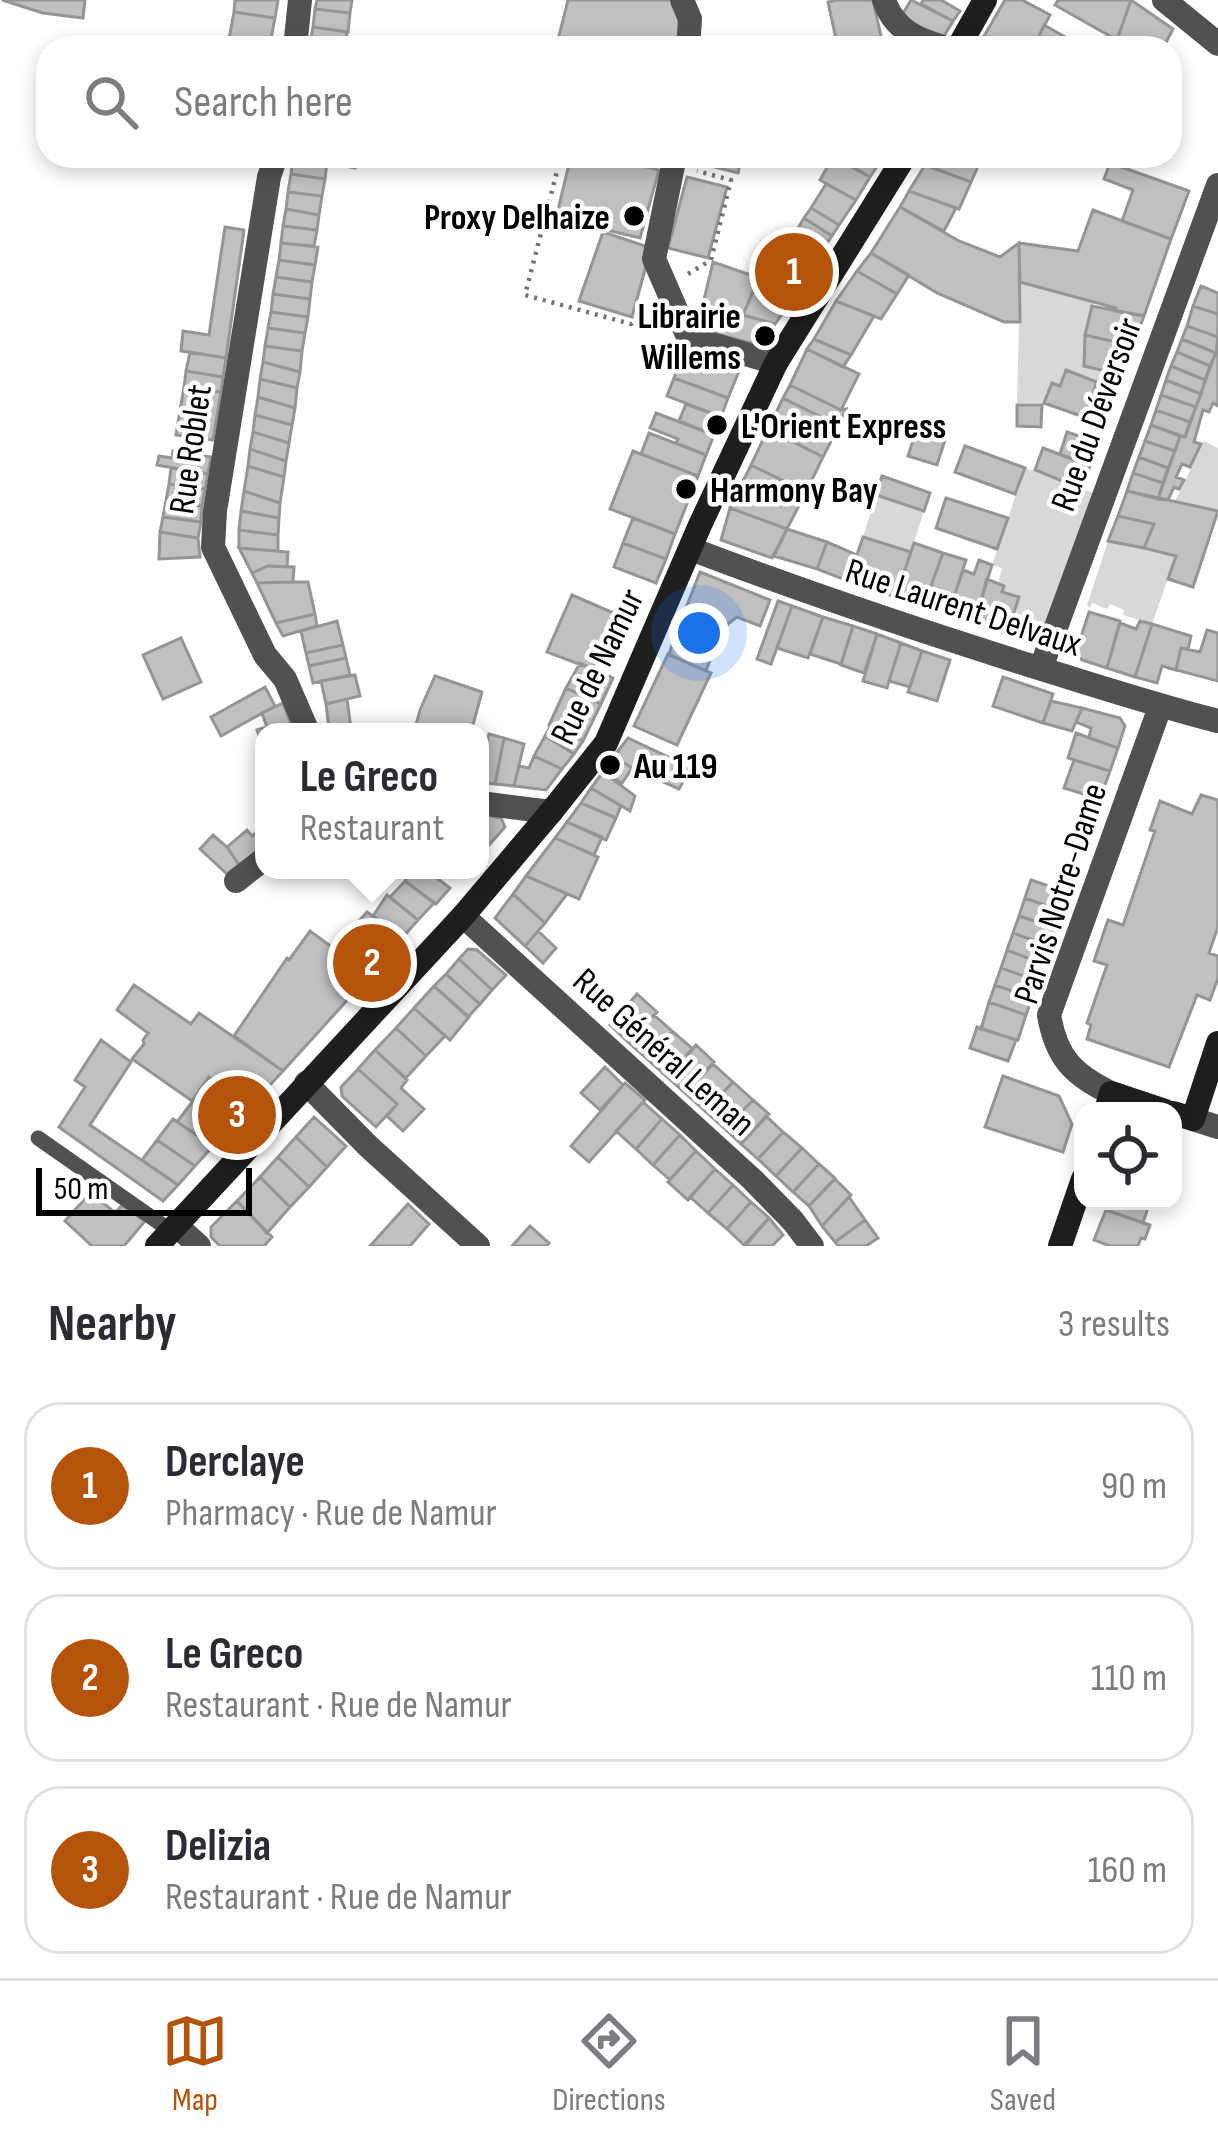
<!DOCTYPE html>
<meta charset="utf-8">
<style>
body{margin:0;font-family:"Sofia Sans Condensed",sans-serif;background:#f7f7f7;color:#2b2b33}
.controls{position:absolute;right:36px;bottom:36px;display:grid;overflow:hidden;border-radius:24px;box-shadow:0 6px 18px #0003}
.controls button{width:108px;height:108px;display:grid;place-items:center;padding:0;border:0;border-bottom:3px solid #e1e1e2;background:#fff;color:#2b2b33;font:60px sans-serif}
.scale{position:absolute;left:36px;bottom:30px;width:216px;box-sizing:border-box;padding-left:12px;border:6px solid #000;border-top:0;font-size:33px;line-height:42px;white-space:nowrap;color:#000;-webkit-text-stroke:9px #fff;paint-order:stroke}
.you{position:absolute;left:699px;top:633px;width:42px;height:42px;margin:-30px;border:9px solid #fff;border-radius:50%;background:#1a73e8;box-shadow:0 0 0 18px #1a73e833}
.badge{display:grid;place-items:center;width:78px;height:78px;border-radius:50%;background:#b45309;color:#fff;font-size:39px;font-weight:700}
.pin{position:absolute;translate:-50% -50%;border:6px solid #fff;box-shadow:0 3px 12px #0006}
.popup{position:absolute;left:255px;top:723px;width:234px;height:156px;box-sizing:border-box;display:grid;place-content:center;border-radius:24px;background:#fff;filter:drop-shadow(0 3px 9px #0005);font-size:39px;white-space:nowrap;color:#7c7c81}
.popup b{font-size:45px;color:#2b2b33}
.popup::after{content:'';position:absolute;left:50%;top:100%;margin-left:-24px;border:24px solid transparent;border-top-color:#fff}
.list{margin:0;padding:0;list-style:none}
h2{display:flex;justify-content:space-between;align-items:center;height:156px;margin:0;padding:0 48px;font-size:51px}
h2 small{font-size:39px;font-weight:400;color:#7c7c81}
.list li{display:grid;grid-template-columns:78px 1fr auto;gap:36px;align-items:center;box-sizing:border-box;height:168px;margin:0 24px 24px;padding:0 24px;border:3px solid #e1e1e2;border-radius:36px}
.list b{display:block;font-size:45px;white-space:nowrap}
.list p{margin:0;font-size:39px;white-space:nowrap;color:#7c7c81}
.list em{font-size:39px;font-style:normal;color:#7c7c81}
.icon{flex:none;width:66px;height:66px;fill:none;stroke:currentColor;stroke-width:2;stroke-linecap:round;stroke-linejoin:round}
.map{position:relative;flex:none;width:1218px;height:1246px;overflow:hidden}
.search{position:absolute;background:#fff;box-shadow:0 6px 18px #0003;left:36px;right:36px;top:36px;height:132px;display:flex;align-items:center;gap:30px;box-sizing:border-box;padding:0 42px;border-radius:36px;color:#7c7c81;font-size:45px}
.sheet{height:732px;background:#fff}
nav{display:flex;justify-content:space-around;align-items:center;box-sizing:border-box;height:168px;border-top:3px solid #e1e1e2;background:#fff;font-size:33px;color:#7c7c81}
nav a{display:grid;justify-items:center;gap:6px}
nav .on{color:#b45309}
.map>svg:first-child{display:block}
</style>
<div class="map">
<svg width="1218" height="1246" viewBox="0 0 1218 1246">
<rect width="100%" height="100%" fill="#fff"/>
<path fill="#d8d8d8" d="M1020,282L1094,302L1085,335L1084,366L1122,375L1104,426L1084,417L1097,382L1067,371L1060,386L1052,383L1044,403H1017Z
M1204,441L1218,448V511L1175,501Z
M1025,468L1094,493L1040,645L1007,634L1019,598L1002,592L998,584L1002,568L992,565Z
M876,495L924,511L911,552L863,537Z
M1108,541L1176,556L1152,624L1123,615L1124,610L1110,604L1107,609L1092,603L1090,608L1087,605Z"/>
<path fill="#c0c0c0" stroke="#959595" stroke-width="3" d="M2,0H85L83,18L43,13Z
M235,0H278L275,18L234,12Z
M317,0H352L350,13L315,9Z
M568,0H673L684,22L682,48H556Z
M836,0H873L882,41L867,44L865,48H838L828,2Z
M911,0L953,21L944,36L911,26L902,15Z
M923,0H941L960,11L953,21L921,4Z
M1005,0H1022L1050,15L1033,48H987L980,43Z
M1058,0H1131L1117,40L1055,5Z
M1131,0L1173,29L1163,48H1111L1114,38L1117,40Z
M315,9L350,13L348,32L313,27Z
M234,12L275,18L270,44L229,39Z
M1044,25L1067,38L1061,48H1033Z
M313,27L347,32L345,48L310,44Z
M293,156L327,162L325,179L291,174Z
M295,156H359L355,168Z
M571,156H627L625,162L659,170L640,238L556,218Z
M691,156H742L738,173L691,161Z
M834,156H884L870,177Z
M929,156H955L978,166L971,182L925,165Z
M833,157L870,177L856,200L820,180Z
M1110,163L1189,191L1171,239L1122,221L1133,190L1104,179Z
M925,165L971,182L959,209L909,191Z
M291,174L325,179L322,196L288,192Z
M687,177L727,187L708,258L668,248Z
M826,184L856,200L839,225L811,208Z
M909,191L956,208L944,231L900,207Z
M288,192L322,196L319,215L286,209Z
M900,207L959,241L1000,257L1019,243L1020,322H1004L937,293L871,253Z
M811,208L839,225L832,236L804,218Z
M286,209L319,215L317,230L283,226Z
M1093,210L1171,239L1144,316L1115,311L1116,308L1020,282L1019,243L1078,251Z
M804,218L832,236L823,249L795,233Z
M283,226L317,230L314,246L281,243Z
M225,227L244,230L226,358L181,351L183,331L209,335Z
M603,232L651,248L632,317L579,301Z
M795,233L823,249L811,269L782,252Z
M281,243L318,247L315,265L279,260Z
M871,253L909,275L897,294L857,271Z
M786,255L811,269L787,307L765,295Z
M279,260L315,265L312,282L276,277Z
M713,262L759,278L743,315L775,324L762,346L697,329Z
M857,271L897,294L881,319L836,301Z
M276,277L312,282L310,299L273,294Z
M1201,286L1218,293V314L1193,306Z
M753,291L787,307L775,324L743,315Z
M273,294L310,299L308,317L271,312Z
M836,301L874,316L851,355L814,339Z
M1092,306L1144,316L1133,346L1085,335Z
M1193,306L1218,314V337L1187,326Z
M271,312L308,317L305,333L268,328Z
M1187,326L1218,337L1216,353L1182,339Z
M268,328L305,333L302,351L265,346Z
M1085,335L1133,346L1122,375L1084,366Z
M814,339L851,355L843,367L807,349Z
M1182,339L1216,353L1210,366L1177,352Z
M265,346L302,351L300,372L263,362Z
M1218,346V406L1213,403L1209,412L1203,410L1194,442L1201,444L1190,467L1182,464L1176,477L1184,480L1179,489L1174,487L1168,500L1158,499L1180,436L1185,437Z
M807,349L859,374L841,410L790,385Z
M684,350L739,371L728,398L674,378Z
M190,352L226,358L223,377L186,371Z
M1177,352L1210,366L1205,380L1171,366Z
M263,362L300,372L297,388L260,379Z
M1171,366L1205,380L1201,394L1166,380Z
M1066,370L1097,382L1084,417L1044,403L1052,383L1060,386Z
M186,371L223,377L221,392L184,387Z
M674,378L728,398L721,417L667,396Z
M260,379L297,388L295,408L258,397Z
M1166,380L1201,394L1196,407L1161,395Z
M790,385L841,410L846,409L839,426L783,398Z
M184,387L221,392L213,440L176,435Z
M1161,395L1196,407L1190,422L1156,410Z
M258,397L295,408L292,425L255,415Z
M783,398L839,426L823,457L768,429Z
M686,404L721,417L714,435L679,421Z
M1017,405H1042L1041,427L1017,426Z
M1156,410L1190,422L1185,437L1151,425Z
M656,413L714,435L706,455L676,443L678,439L650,428Z
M255,415L292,425L289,443L253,432Z
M1151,425L1180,436L1175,451L1145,441Z
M768,429L823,457L806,492L751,465Z
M916,431L945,440L937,465L908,456Z
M253,432L289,443L286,461L250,449Z
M1067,432L1099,443L1090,466L1060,454Z
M649,433L706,455L698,476L641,454Z
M1145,441L1175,451L1168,468L1139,457Z
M965,446L1025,468L1015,494L955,472Z
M1043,448L1090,466L1082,489L1035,470Z
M250,449L286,461L284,477L248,466Z
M173,451L211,457L208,474L157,465L159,456L172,458Z
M633,451L698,476L675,534L610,509Z
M1139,457L1168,468L1163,483L1133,473Z
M751,465L806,492L787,529L730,508Z
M248,466L284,477L280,503L244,491Z
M171,468L208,474L205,489L169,484Z
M1133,473L1163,483L1158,499L1127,491Z
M882,476L930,493L924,511L876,495Z
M169,484L205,489L202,506L166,501Z
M244,491L280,503L279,518L241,511Z
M1127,491L1218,511L1193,587L1168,579L1176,556L1144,548L1154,524L1118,516Z
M946,498L1008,518L997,549L936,528Z
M166,501L202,506L201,522L163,517Z
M730,508L787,529L772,558L721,540Z
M241,511L279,518L278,535L239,530Z
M1118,516L1154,524L1144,548L1108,541Z
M163,517L201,522L198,538L160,532Z
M633,518L675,534L666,559L623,543Z
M787,529L827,542L817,569L774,556Z
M239,530L278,535V551L239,548Z
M160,532L198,538L200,557L159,559Z
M863,537L911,552L896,597L848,581Z
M827,542L857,555L848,581L817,569Z
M623,543L666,559L656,583L614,567Z
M914,543L943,553L925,602L897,593Z
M239,548L288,552L287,567L268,566L252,573Z
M943,553L966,560L948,615L924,605Z
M979,560L992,565L974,624L948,615L963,570L974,574Z
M268,566L294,567L293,582L257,583L252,573Z
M700,572L770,600L760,626L737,617L728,624L686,608Z
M987,579L1004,586L1002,592L1019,597L1007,634L974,624Z
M293,582H308L315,614L276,623L257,583Z
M572,595L616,614L592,669L547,652Z
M778,601L792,606L771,664L757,659Z
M792,606L823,617L808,658L777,648Z
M686,608L728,624L714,649L675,634Z
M1089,612L1120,621L1107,668L1082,660L1076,652Z
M315,614L317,626L283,636L276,623Z
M823,617L853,626L841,664L810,654Z
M337,621L343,645L306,653L301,631Z
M1140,621L1152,624L1135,677L1107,668L1120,623L1136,629Z
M1152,624L1191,636L1188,649L1181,648L1176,670L1162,666L1157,683L1135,677Z
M853,626L877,634L864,673L841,665Z
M1207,630L1218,633V681L1176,670L1181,648L1200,652Z
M675,634L714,649L706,671L669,655Z
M877,634L901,643L887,688L863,681Z
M181,638L201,682L163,699L143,655Z
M901,643L922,651L910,687L889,681Z
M343,645L346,658L309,666L306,653Z
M922,651L950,660L937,701L908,692Z
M668,654L711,673L677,745L634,726Z
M346,658L350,675L313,683L309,666Z
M580,663L613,678L601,704L566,688Z
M355,675L360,696L326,704L321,681Z
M435,676L482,692L471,732H414L420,710Z
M1003,677L1053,694L1043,723L993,706Z
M265,687L275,706L221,736L211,717Z
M566,688L601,704L583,741L549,725Z
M347,699L351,729L329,728L326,704Z
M1051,701L1082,708L1072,731L1043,723Z
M283,703L294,732H264V750L257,730L267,727L262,713Z
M1082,708L1120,718L1125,726L1118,748L1089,738L1091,728L1076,722Z
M551,725L583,741L574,754L545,736Z
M1076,733L1118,748L1110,771L1068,758Z
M489,734L504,738L495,784L480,782V765Z
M545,736L574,754L562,769L534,756Z
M504,738L524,744L514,786L495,784Z
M628,738L681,763L680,765L689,770L679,789L632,768L614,756Z
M534,756L562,769L546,790L514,786L519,766L529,768Z
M614,756L632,768L622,783L603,772Z
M1074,760L1110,771L1100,799L1064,788Z
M603,772L635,796L630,811L591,788Z
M591,788L621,806L616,818L581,803Z
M1201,795L1218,800V927L1209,953L1218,956V978L1210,1000L1197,995L1169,1067L1087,1039L1091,1025L1087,1023L1107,965L1094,961L1108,920L1123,925L1155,831L1150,830L1160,801L1192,814Z
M581,803L616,818L606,840L567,822Z
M480,814L501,818L505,827L480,855Z
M567,822L602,837L594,855L555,838Z
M264,827V846L239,865L227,847L247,830L252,836Z
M213,835L227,847L239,865L227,874L200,849Z
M555,838L598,857L579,899L526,876Z
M415,870H426L450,888L436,904L405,881Z
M526,876L567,894L545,923L513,894Z
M1031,880L1067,892L1061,911L1025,898Z
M405,881L434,903L418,920L390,897Z
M513,894L545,923L525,946L495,918Z
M387,895L418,920L403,937L373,916Z
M1025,898L1061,911L1056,928L1019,916Z
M367,912L404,938L386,957L351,930Z
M1019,916L1056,928L1050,946L1013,933Z
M351,930L386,957L370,975L334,948Z
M310,931L370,975L283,1071L234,1036L287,958L289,960Z
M538,931L556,948L543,963L525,946Z
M1013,933L1050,946L1043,964L1007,950Z
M468,949L477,950L506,975L492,990L459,959Z
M1007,950L1043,964L1038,981L1001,968Z
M459,959L492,990L480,1004L446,974Z
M1001,968L1038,981L1032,998L995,985Z
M446,974L480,1004L468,1017L434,986Z
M134,985L191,1024L199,1013L283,1071L251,1105L209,1077L192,1101L132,1059L144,1044L143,1040L148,1033L117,1010Z
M995,985L1032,998L1026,1015L989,1002Z
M434,986L469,1017L450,1040L414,1008Z
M637,994L657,1012L628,1042L610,1025Z
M989,1002L1026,1015L1018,1040L981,1029Z
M414,1008L445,1036L426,1056L396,1028Z
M654,1015L672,1031L647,1059L628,1042Z
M977,1027L1016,1040L1008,1061L970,1048Z
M396,1028L426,1056L406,1078L375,1050Z
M672,1031L693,1049L667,1077L647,1059Z
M101,1040L131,1062L90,1125L178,1185L163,1201L59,1127L85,1087L75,1080Z
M696,1045L714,1062L685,1093L667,1077Z
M375,1050L407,1080L401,1088L424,1109L403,1131L387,1116L397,1104L358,1069Z
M713,1064L733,1082L705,1111L685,1093Z
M605,1067L623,1085L600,1110L581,1093Z
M358,1069L397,1104L376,1127L342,1096L341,1087Z
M1003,1076L1059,1096L1072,1124L1063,1152L985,1127Z
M209,1077L251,1105L230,1128L193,1101Z
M733,1082L753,1100L725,1129L705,1111Z
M625,1083L645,1100L589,1162L571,1146Z
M753,1100L769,1114L741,1144L725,1129Z
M193,1101L230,1128L213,1146L177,1122Z
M643,1102L662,1119L636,1149L616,1131Z
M766,1116L783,1132L758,1159L741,1144Z
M314,1117L346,1146L327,1167L296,1137Z
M173,1119L213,1146L195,1166L157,1140Z
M662,1119L680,1135L653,1165L636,1149Z
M783,1132L802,1148L776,1176L758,1159Z
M680,1135L696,1151L670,1180L653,1165Z
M296,1137L327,1167L309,1187L278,1157Z
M157,1140L195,1166L178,1185L142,1160Z
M802,1148L819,1164L793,1192L776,1176Z
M696,1151L715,1169L688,1200L668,1182Z
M278,1157L309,1187L290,1207L260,1177Z
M819,1164L835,1178L809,1206L793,1192Z
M715,1169L733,1185L708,1213L690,1197Z
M260,1177L290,1207L267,1233L237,1201Z
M835,1179L851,1195L822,1226L809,1206Z
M733,1185L751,1202L727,1229L708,1213Z
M91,1192L115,1213L122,1205L145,1221L124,1246H92L65,1221Z
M849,1197L865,1220L835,1242L822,1226Z
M237,1201L272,1237L264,1246H220L211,1237V1227Z
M1109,1201H1150L1143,1223L1106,1210Z
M751,1202L769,1218L744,1245L727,1229Z
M408,1204L429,1224L410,1246H370Z
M1106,1210L1150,1225L1145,1239L1141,1238L1138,1246H1110L1094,1240Z
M769,1218L783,1235L772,1246H745Z
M865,1220L878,1238L866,1246H838L835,1242Z
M530,1226L549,1243L546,1246H512Z"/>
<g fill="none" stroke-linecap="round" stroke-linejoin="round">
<path stroke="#737373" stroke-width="4.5" stroke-dasharray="3 6" stroke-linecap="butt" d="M561,156L525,295L631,324L647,307
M688,274L711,260L731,180L697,171"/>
<path stroke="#515151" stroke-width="15" d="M38,1138L171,1231"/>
<path stroke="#515151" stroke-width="24" d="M682,0L690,19L688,48
M884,0C894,30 917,39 945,48
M1164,0L1218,44
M295,48L300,0
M276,156L269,177L215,511L213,547L265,655L285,679L308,732
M675,156L654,259L688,337L776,363
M691,549C804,592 917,630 1032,666C1094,685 1155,705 1218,721
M1041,668L1218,185
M480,803L551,812
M236,881L264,859
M463,916L753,1180L793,1221L812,1246
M306,1083L368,1146L478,1246
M1111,1093C1073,1075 1056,1057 1049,1015L1160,707
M1193,1119L1218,1127
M176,1225L199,1246"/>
<path stroke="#1e1e1e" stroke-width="24" d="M958,48L985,0
M1106,1111L1111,1093L1165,1111
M1173,1113L1193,1119L1218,1043
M157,1246L463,916L551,812L606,743L700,525L776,363L905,156
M1060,1246L1083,1179"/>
<path stroke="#737373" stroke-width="4.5" stroke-dasharray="3 6" stroke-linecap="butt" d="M639,156L674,165"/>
</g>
<g fill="#000" stroke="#fff" stroke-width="4.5">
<circle cx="634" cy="216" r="12"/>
<circle cx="765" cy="336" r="12"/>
<circle cx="717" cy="425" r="12"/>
<circle cx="686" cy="489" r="12"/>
<circle cx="610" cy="765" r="12"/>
</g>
<g text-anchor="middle" stroke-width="9" stroke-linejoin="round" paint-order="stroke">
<g font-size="36" font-weight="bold" fill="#000" stroke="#fff" text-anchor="start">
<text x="610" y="229" text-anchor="end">Proxy Delhaize</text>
<text x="741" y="328" text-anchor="end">Librairie<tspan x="741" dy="41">Willems</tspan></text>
<text x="741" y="438">L'Orient Express</text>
<text x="710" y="502">Harmony Bay</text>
<text x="634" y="778">Au 119</text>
</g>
<g font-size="36" fill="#000" stroke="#fff">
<text transform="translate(1095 414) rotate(-70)" y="13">Rue du Déversoir</text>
<text transform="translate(189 449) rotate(-82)" y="13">Rue Roblet</text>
<text transform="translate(964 606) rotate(18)" y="13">Rue Laurent Delvaux</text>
<text transform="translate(596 666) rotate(-64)" y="13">Rue de Namur</text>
<text transform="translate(1059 893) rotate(-72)" y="13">Parvis Notre-Dame</text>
<text transform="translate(665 1051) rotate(42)" y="13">Rue Général Leman</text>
</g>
</g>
</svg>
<div class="controls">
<button><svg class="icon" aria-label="locate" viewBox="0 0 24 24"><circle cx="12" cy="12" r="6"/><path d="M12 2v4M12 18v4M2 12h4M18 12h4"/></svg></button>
</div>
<div class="scale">50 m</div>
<div class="you"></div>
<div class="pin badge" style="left:794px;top:272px">1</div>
<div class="pin badge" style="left:372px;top:963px">2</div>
<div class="popup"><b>Le Greco</b>Restaurant</div>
<div class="pin badge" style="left:237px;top:1115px">3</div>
<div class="search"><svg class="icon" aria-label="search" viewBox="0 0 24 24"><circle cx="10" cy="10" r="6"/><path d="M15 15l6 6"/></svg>Search here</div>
</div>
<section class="sheet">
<h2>Nearby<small>3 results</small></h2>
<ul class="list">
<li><span class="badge">1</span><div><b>Derclaye</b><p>Pharmacy · Rue de Namur</p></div><em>90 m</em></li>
<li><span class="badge">2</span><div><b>Le Greco</b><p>Restaurant · Rue de Namur</p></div><em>110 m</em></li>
<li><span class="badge">3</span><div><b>Delizia</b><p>Restaurant · Rue de Namur</p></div><em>160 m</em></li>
</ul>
</section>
<nav>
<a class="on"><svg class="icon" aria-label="map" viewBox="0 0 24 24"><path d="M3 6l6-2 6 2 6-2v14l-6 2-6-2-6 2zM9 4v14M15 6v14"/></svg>Map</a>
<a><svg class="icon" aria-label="directions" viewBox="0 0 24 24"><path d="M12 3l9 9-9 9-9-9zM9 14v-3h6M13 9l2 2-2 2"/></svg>Directions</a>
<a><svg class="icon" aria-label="saved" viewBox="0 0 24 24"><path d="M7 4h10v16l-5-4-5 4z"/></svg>Saved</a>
</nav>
